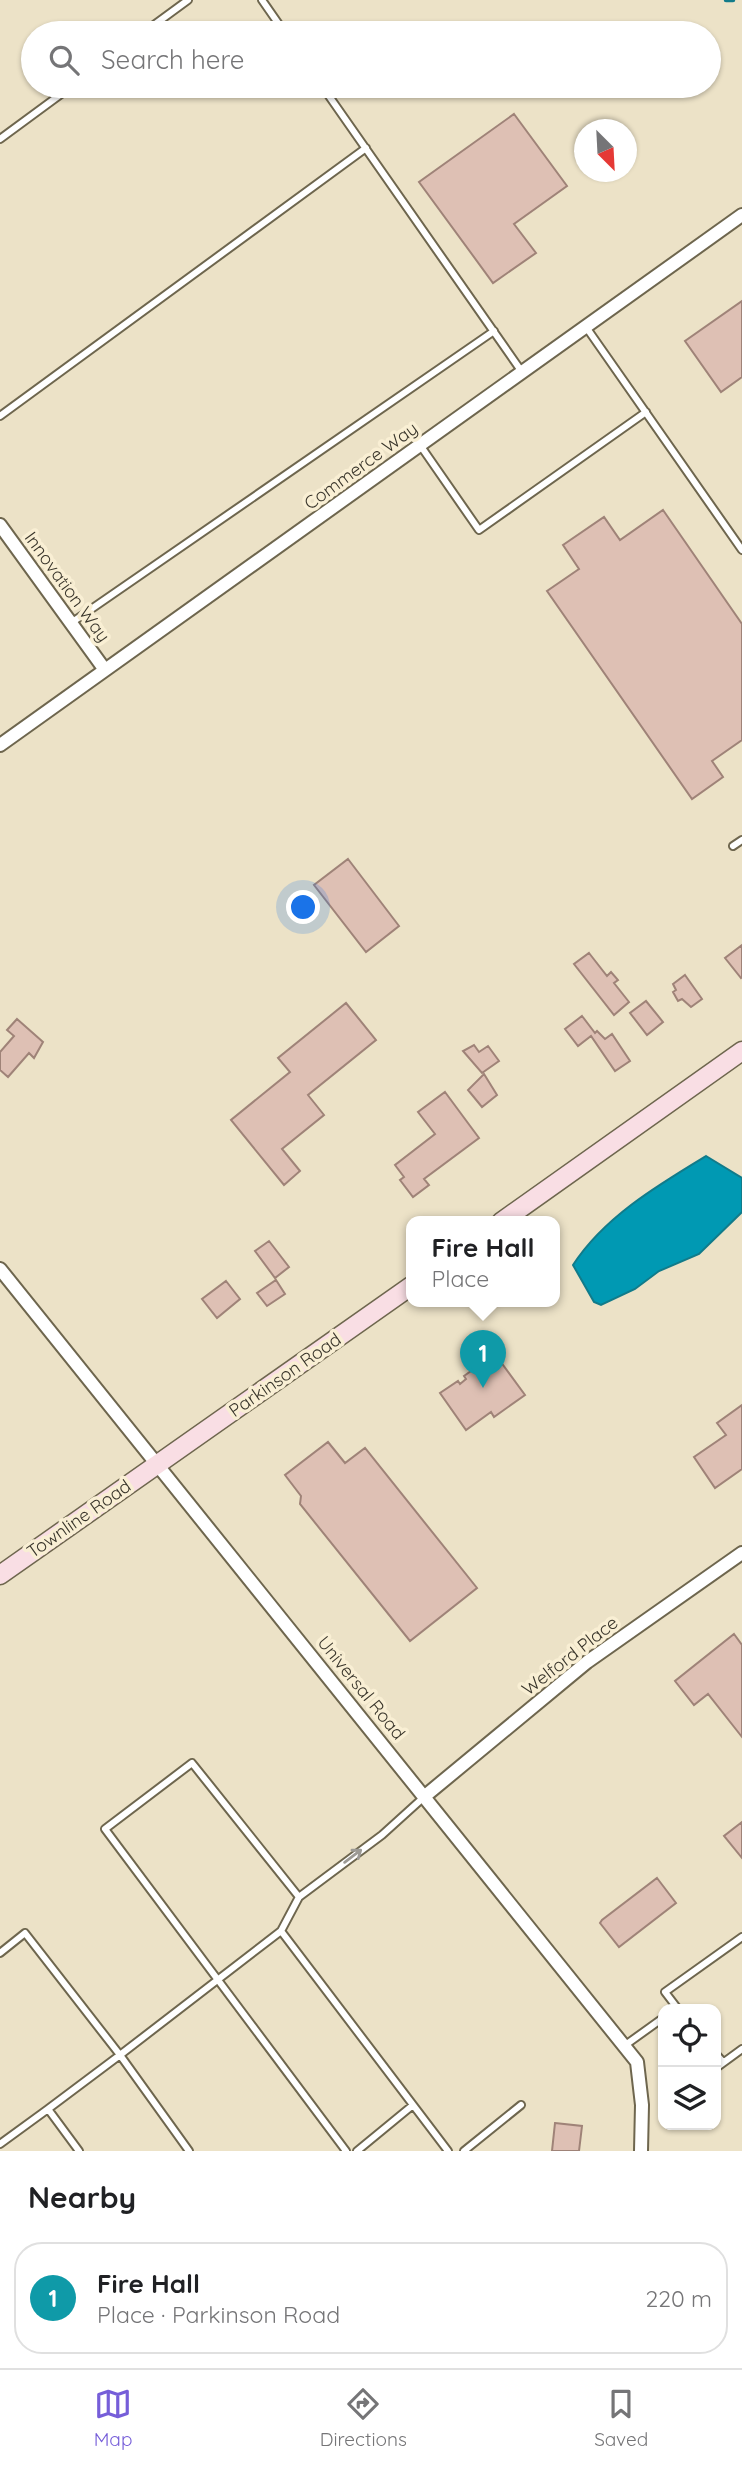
<!DOCTYPE html>
<meta charset="utf-8">
<style>
body{margin:0;font-family:Quicksand,sans-serif;background:#f2f2f2;color:#202124}
.controls{position:absolute;right:21px;bottom:21px;display:grid;overflow:hidden;border-radius:14px;box-shadow:0 2px 5px #0004}
.controls button{width:63px;height:63px;display:grid;place-items:center;padding:0;border:0;border-bottom:2px solid #e0e0e0;background:#fff;color:#202124;font:35px sans-serif}
.compass{position:absolute;left:574px;top:119px;width:63px;height:63px;border-radius:50%;background:#fff;box-shadow:0 2px 5px #0004;rotate:156deg}
.you{position:absolute;left:304px;top:908px;width:24px;height:24px;margin:-18px;border:5px solid #fff;border-radius:50%;background:#1a73e8;box-shadow:0 0 0 10px #1a73e833}
.badge{display:grid;place-items:center;width:46px;height:46px;border-radius:50%;background:#765ed9;color:#fff;font-size:23px;font-weight:700}
.pin{position:absolute;translate:-50% -58px;filter:drop-shadow(0 2px 4px #0008)}
.pin::after{content:'';position:absolute;top:37px;width:24px;height:21px;background:inherit;clip-path:polygon(0 0,100% 0,50% 100%)}
.popup{position:absolute;left:406px;top:1216px;width:154px;height:91px;box-sizing:border-box;display:grid;place-content:center;border-radius:14px;background:#fff;filter:drop-shadow(0 2px 5px #0005);font-size:23px;white-space:nowrap;color:#757577}
.popup b{font-size:26px;color:#202124}
.popup::after{content:'';position:absolute;left:50%;top:100%;margin-left:-14px;border:14px solid transparent;border-top-color:#fff}
.list{margin:0;padding:0;list-style:none}
h2{display:flex;justify-content:space-between;align-items:center;height:91px;margin:0;padding:0 28px;font-size:30px}
h2 small{font-size:23px;font-weight:400;color:#757577}
.list li{display:grid;grid-template-columns:46px 1fr auto;gap:21px;align-items:center;box-sizing:border-box;height:112px;margin:0 14px 14px;padding:0 14px;border:2px solid #e0e0e0;border-radius:28px}
.list b{display:block;font-size:26px;white-space:nowrap}
.list p{margin:0;font-size:23px;white-space:nowrap;color:#757577}
.list em{font-size:23px;font-style:normal;color:#757577}
.icon{flex:none;width:38px;height:38px;fill:none;stroke:currentColor;stroke-width:2;stroke-linecap:round;stroke-linejoin:round}
.map{position:relative;flex:none;width:742px;height:2151px;overflow:hidden}
.search{position:absolute;background:#fff;box-shadow:0 2px 5px #0004;left:21px;right:21px;top:21px;height:77px;display:flex;align-items:center;gap:18px;box-sizing:border-box;padding:0 24px;border-radius:38px;color:#757577;font-size:26px}
.sheet{height:217px;background:#fff}
nav{display:flex;justify-content:space-around;align-items:center;box-sizing:border-box;height:98px;border-top:2px solid #e0e0e0;background:#fff;font-size:19px;color:#757577}
nav a{display:grid;justify-items:center;gap:4px}
nav .on{color:#765ed9}
.map>svg:first-child{display:block}
</style>
<div class="map">
<svg width="742" height="2151" viewBox="0 0 742 2151">
<rect width="100%" height="100%" fill="#ece2c7"/>
<path fill="#0099b3" stroke="#117b8a" stroke-width="2" d="M706,1156L742,1178V1212L699,1254L659,1271L635,1289L601,1305L594,1302L573,1265C604,1217 658,1185 706,1156Z"/>
<g fill="none" stroke-linecap="round" stroke-linejoin="round">
<path stroke="#117b8a" stroke-width="4.5" d="M726,0H733"/>
</g>
<path fill="#dec0b4" stroke="#9f8378" stroke-width="2" d="M514,114L567,186L514,224L536,253L493,283L419,182Z
M742,301V377L721,392L685,341Z
M663,510L742,624V740L712,761L723,777L692,799L547,591L579,569L563,545L604,517L620,540Z
M348,859L399,926L366,952L314,885Z
M742,945V977L741,978L725,958Z
M589,953L607,976L611,972L618,980L614,983L629,1002L614,1015L574,964Z
M685,975L702,999L691,1007L682,999L678,1001L673,992L676,990L673,984Z
M646,1001L663,1022L647,1035L630,1013Z
M346,1003L376,1040L308,1095L324,1115L282,1149L300,1171L284,1185L231,1120L290,1072L278,1058Z
M582,1016L595,1033L597,1031L605,1039L612,1034L630,1061L615,1071L591,1036L578,1046L565,1029Z
M17,1019L43,1042L34,1058L29,1053L8,1077L0,1070V1052L14,1036L7,1030Z
M474,1045L479,1052L488,1046L499,1061L482,1073L463,1051Z
M484,1074L497,1095L482,1107L468,1090Z
M445,1092L479,1138L424,1179L429,1185L413,1197L400,1180L404,1177L395,1165L435,1134L418,1112Z
M269,1241L289,1267L275,1278L255,1251Z
M276,1280L285,1294L267,1306L257,1293Z
M226,1281L240,1299L217,1318L202,1299Z
M495,1354L525,1395L494,1417L491,1412L466,1430L440,1393L458,1381L460,1384L466,1379L464,1376Z
M742,1405V1469L715,1488L694,1457L726,1435L717,1423Z
M328,1442L345,1463L365,1448L477,1588L410,1641L300,1504L301,1496L285,1475Z
M734,1634L742,1645V1737L708,1694L694,1705L675,1681Z
M742,1822V1858L724,1836Z
M657,1878L676,1903L619,1947L600,1923L602,1920Z
M555,2123L582,2126L579,2151H552Z"/>
<g fill="none" stroke-linecap="round" stroke-linejoin="round">
<defs>
<path id="lane" d="M262,0L285,33
M143,33L188,0
M322,86L522,372
M0,139L72,86
M586,327L742,550
M0,416L366,148
M420,445L479,530L646,412
M71,623L494,331
M733,846L742,840
M299,1897L192,1763L105,1829L346,2151
M281,1931L299,1897L382,1835L424,1797
M0,1953L25,1933L120,2055L48,2109
M678,2009L665,1992L742,1937
M624,2046L663,2018
M716,2054L723,2062
M716,2068L742,2049
M0,2144L48,2109L79,2151
M189,2151L120,2055L281,1931L448,2151
M357,2151L413,2105
M464,2151L521,2105"/>
<path id="street" d="M0,525L105,670
M0,745L742,215
M0,1269L637,2062L642,2105L641,2151
M425,1796L587,1662L742,1553"/>
<path id="secondary" d="M501,1222L742,1051
M0,1575L411,1286"/>
</defs>
<use href="#lane" stroke="#6e664e" stroke-width="10"/>
<use href="#street" stroke="#6e664e" stroke-width="16"/>
<use href="#secondary" stroke="#6e664e" stroke-width="21"/>
<use href="#lane" stroke="#fff" stroke-width="6"/>
<use href="#street" stroke="#fff" stroke-width="12"/>
<use href="#secondary" stroke="#f9dee4" stroke-width="18"/>
</g>
<defs><path id="oneway-shaft" d="M-6 0H5M1.5-3L5.5 0L1.5 3" fill="none" stroke-width="1.6" stroke-linecap="round" stroke-linejoin="round" transform="scale(1.75)"/></defs>
<use stroke="#9c9a95" href="#oneway-shaft" transform="translate(353 1856) rotate(-37)"/>
<g text-anchor="middle" stroke-width="7" stroke-linejoin="round" paint-order="stroke">
<g font-size="18" fill="#39352b" stroke="#f9efd4">
<text transform="translate(361 466) rotate(-36)" y="6">Commerce Way</text>
<text transform="translate(67 587) rotate(54)" y="6">Innovation Way</text>
<text transform="translate(285 1375) rotate(-35)" y="6">Parkinson Road</text>
<text transform="translate(79 1519) rotate(-35)" y="6">Townline Road</text>
<text transform="translate(570 1656) rotate(-38)" y="6">Welford Place</text>
<text transform="translate(361 1688) rotate(51)" y="6">Universal Road</text>
</g>
</g>
</svg>
<div class="controls">
<button><svg class="icon" aria-label="locate" viewBox="0 0 24 24"><circle cx="12" cy="12" r="6"/><path d="M12 2v4M12 18v4M2 12h4M18 12h4"/></svg></button>
<button><svg class="icon" aria-label="layers" viewBox="0 0 24 24"><path d="M12 4l9 5-9 5-9-5zM3 14l9 5 9-5"/></svg></button>
</div>
<svg class="compass" viewBox="-18 -18 36 36"><path d="M0-13l5 13h-10z" fill="#e53935"/><path d="M0 13l5-13h-10z" fill="#757577"/></svg>
<div class="you"></div>
<div class="pin badge" style="left:483px;top:1388px;background:#0f9aa8">1</div>
<div class="popup"><b>Fire Hall</b>Place</div>
<div class="search"><svg class="icon" aria-label="search" viewBox="0 0 24 24"><circle cx="10" cy="10" r="6"/><path d="M15 15l6 6"/></svg>Search here</div>
</div>
<section class="sheet">
<h2>Nearby<small></small></h2>
<ul class="list">
<li><span class="badge" style="background:#0f9aa8">1</span><div><b>Fire Hall</b><p>Place · Parkinson Road</p></div><em>220 m</em></li>
</ul>
</section>
<nav>
<a class="on"><svg class="icon" aria-label="map" viewBox="0 0 24 24"><path d="M3 6l6-2 6 2 6-2v14l-6 2-6-2-6 2zM9 4v14M15 6v14"/></svg>Map</a>
<a><svg class="icon" aria-label="directions" viewBox="0 0 24 24"><path d="M12 3l9 9-9 9-9-9zM9 14v-3h6M13 9l2 2-2 2"/></svg>Directions</a>
<a><svg class="icon" aria-label="saved" viewBox="0 0 24 24"><path d="M7 4h10v16l-5-4-5 4z"/></svg>Saved</a>
</nav>
